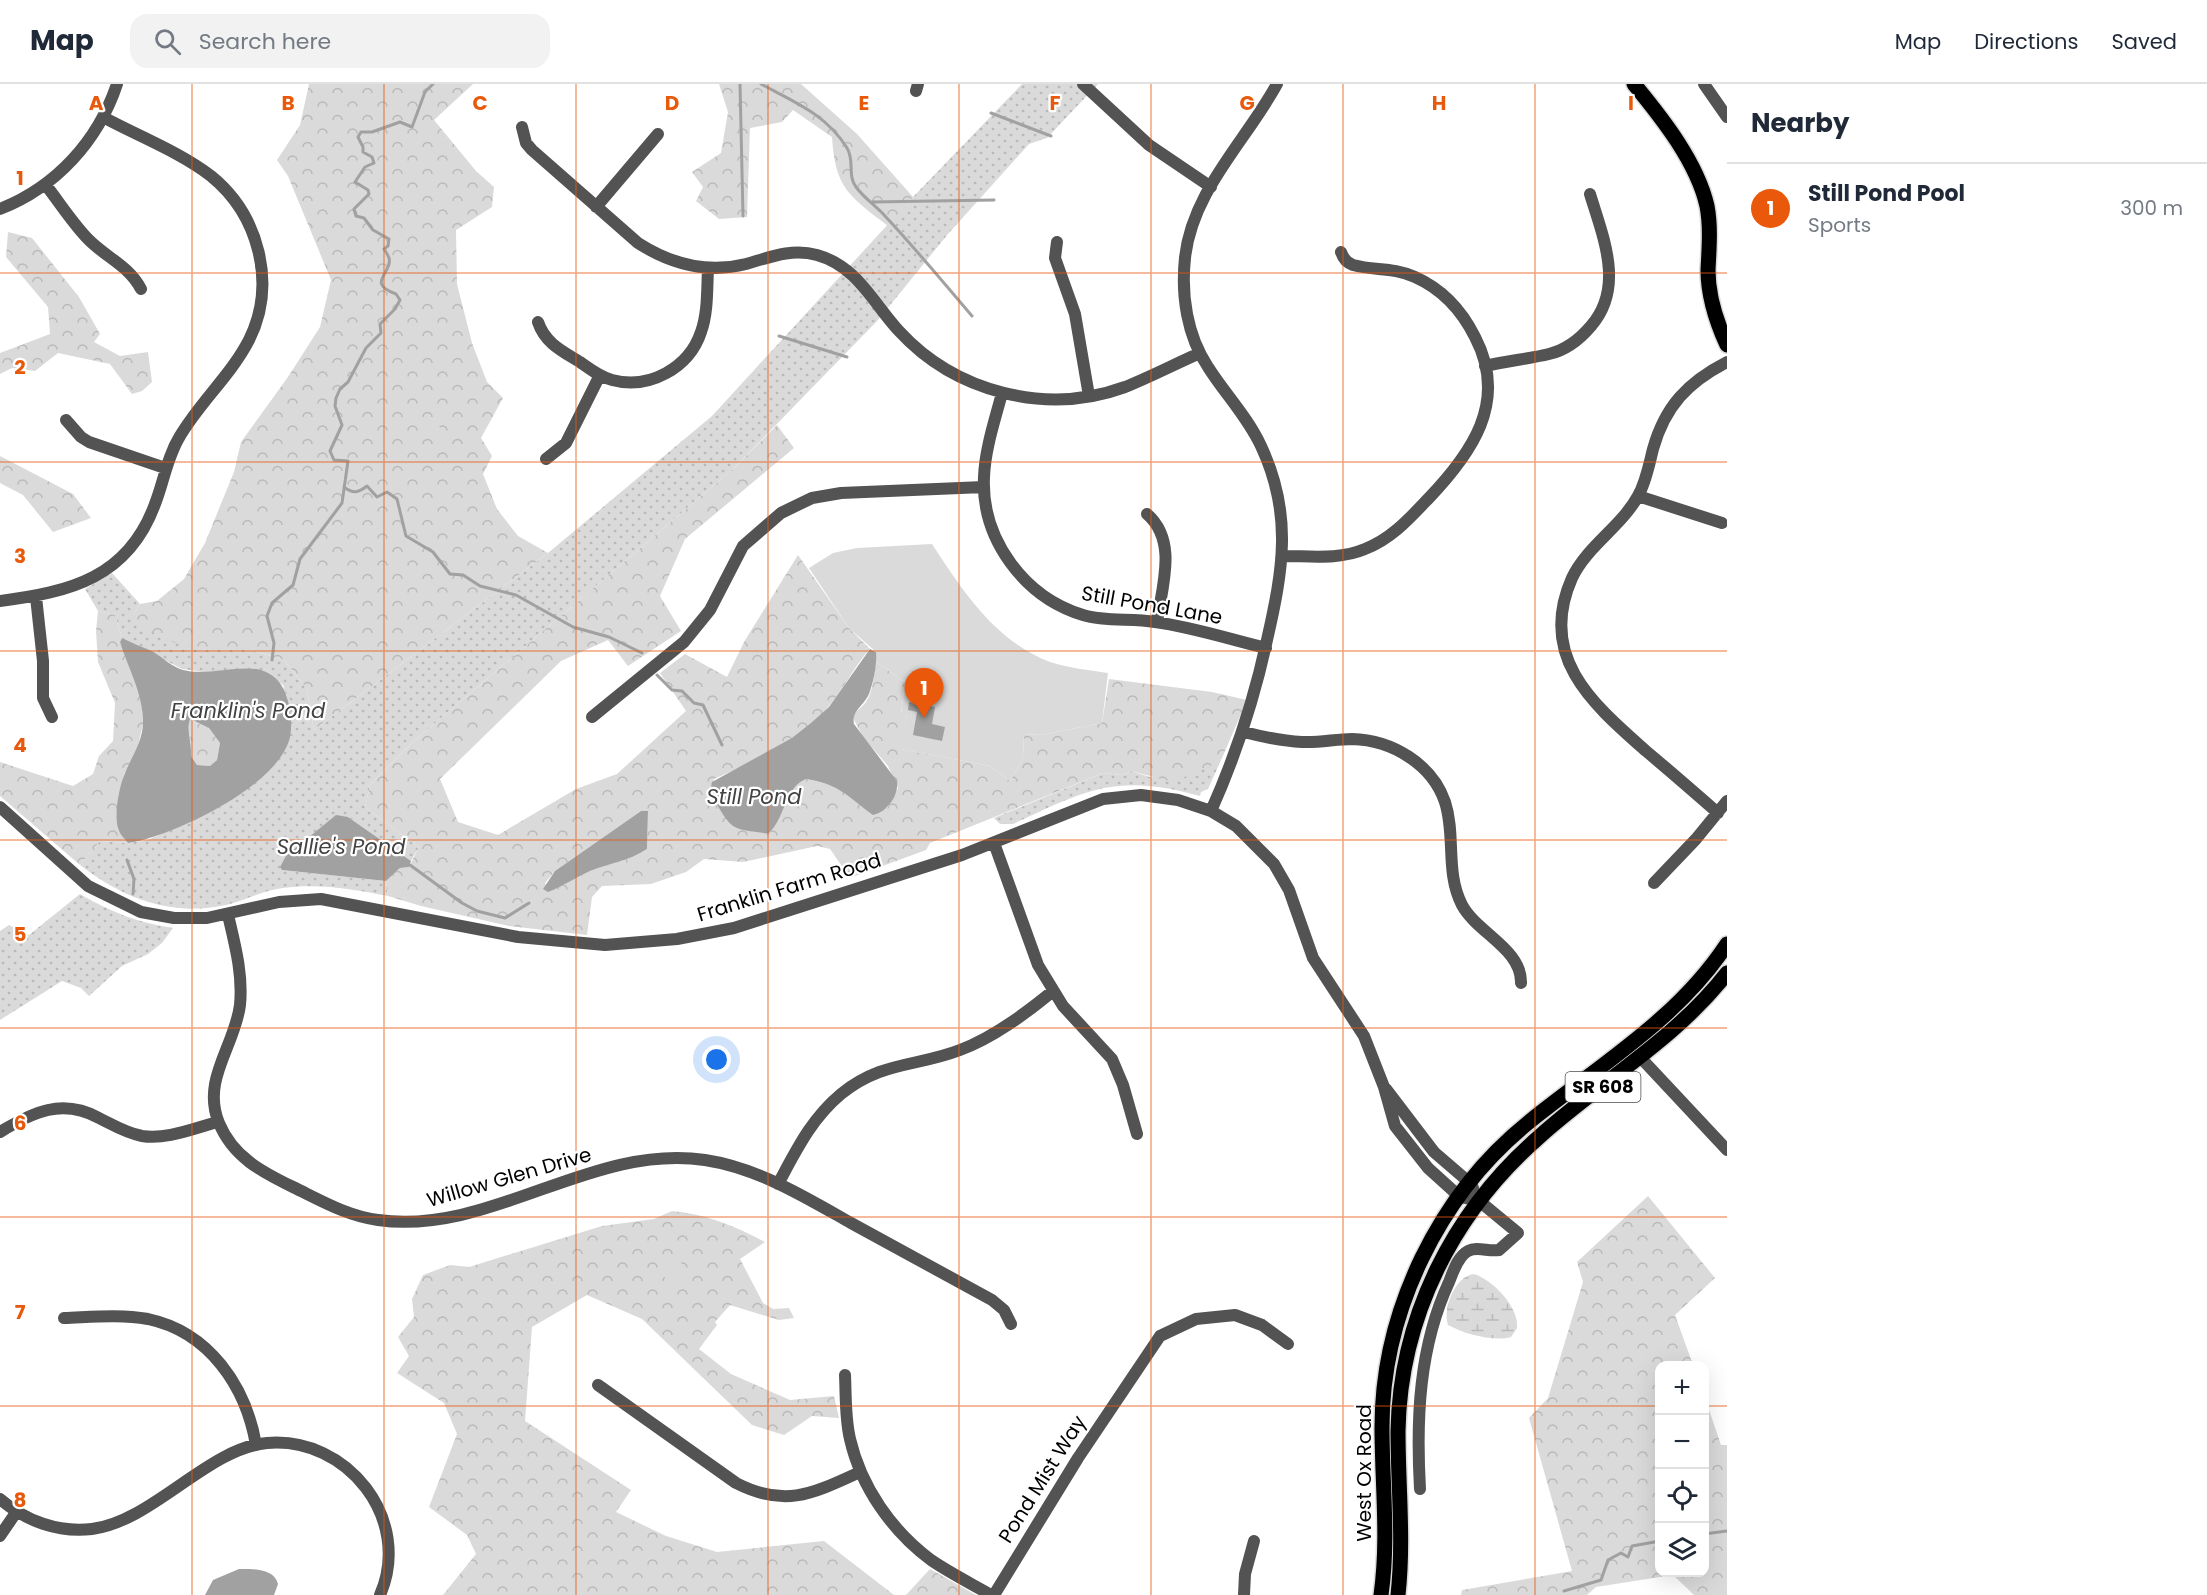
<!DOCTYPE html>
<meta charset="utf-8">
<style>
body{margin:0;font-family:Poppins,sans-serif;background:#f2f2f3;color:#1f2937}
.controls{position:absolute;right:18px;bottom:18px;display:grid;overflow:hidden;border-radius:12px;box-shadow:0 6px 24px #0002}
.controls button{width:54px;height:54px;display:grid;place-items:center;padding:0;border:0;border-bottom:2px solid #e0e1e3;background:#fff;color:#1f2937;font:30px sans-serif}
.you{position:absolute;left:717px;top:976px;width:21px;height:21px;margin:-15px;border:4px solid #fff;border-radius:50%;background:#1a73e8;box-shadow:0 0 0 9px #1a73e833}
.badge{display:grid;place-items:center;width:39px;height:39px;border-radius:50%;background:#ea580c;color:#fff;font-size:20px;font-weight:700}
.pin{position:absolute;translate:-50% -50px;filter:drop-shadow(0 2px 3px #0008)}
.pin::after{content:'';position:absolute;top:32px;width:21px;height:18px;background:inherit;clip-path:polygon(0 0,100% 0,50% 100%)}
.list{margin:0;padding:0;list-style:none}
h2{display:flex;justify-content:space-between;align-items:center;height:78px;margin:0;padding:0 24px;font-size:26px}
h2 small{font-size:20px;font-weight:400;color:#747a83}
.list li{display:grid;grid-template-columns:39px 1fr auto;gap:18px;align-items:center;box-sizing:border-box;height:90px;padding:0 24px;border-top:2px solid #e0e1e3}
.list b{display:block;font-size:22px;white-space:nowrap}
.list p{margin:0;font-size:20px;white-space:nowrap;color:#747a83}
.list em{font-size:20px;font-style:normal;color:#747a83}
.icon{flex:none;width:33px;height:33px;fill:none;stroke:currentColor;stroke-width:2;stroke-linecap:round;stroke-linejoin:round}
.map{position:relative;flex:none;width:1727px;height:1511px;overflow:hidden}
header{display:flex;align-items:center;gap:36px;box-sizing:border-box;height:84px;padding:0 30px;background:#fff;border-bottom:2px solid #e0e1e3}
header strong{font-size:28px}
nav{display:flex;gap:33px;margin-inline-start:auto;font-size:21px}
.search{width:420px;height:54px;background:#f2f2f3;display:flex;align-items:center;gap:15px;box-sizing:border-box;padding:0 21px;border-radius:18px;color:#747a83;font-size:22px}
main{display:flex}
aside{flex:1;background:#fff}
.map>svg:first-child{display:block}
</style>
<header>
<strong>Map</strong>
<div class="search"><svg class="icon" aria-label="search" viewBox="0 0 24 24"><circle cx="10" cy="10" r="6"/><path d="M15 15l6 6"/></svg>Search here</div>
<nav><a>Map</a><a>Directions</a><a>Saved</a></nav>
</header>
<main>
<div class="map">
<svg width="1727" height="1511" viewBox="0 0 1727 1511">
<defs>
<pattern id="grass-dots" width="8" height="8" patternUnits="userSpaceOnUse" patternTransform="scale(1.5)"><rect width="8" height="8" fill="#dadada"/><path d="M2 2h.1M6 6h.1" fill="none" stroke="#b9b9b9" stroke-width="1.8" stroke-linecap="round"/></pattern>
<pattern id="forest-crowns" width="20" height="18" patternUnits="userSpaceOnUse" patternTransform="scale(1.5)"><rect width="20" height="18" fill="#dadada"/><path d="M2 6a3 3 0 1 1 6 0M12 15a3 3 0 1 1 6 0" fill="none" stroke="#b9b9b9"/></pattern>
<pattern id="wetland-marsh" width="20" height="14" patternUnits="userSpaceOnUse" patternTransform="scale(1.5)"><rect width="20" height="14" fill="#dadada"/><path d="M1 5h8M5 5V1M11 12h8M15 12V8" fill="none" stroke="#b9b9b9"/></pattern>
</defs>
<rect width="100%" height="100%" fill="#fff"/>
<path fill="url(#grass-dots)" d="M1022,0H1098L1047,54L1029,60L948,150L878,236L734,384L413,658L370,701L365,723L419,763L411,777L348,733L282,786L386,797L388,812C353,805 319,799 283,804C263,806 245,817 226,821C170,833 123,814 80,781L100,757L128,759L148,756L227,718L264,691L284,602L266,589L246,585L213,589L182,585L122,554L115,531L98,527L85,505L112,489L140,520L133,531L206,566H251L284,576L307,605L314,646L548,469L712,332L913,113Z
M1222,674L1208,705L1201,708L1200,712C1117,689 1088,705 1013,740H1000L994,734L1103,689L1123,691L1131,687L1150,693L1204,684Z
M80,810C111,828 138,839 173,844L162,859L148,870L122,882L89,912L81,904L62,897L0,936V847L9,841L29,851Z"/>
<path fill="url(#forest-crowns)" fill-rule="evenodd" d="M309,0H473L434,36L476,87L494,103L492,123L456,146L457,200L472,259L487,298L503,314L481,354L492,372L483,390L497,425L518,452L548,469L314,646L307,605L284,576L251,566H206L173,558L145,545L133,531L140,520L157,517L184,495L205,459L234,388L241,358L288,293L320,243L331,196L288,92L277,76L300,41Z
M719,0H801L857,50L913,113L888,142C849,112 835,104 832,53L793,26L782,38L750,44L747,133L719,135L696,117L703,103L692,88L721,69L728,28Z
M8,148L32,154L79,213L100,250L94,258L120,272L148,268L152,298L142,307L132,310L110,280L58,269L35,287L12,284L0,290V269L50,250L48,223L6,173Z
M777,341L794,364L685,455L660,512L681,547L628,582L608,556L561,577L440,695L458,738L498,751L576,705L617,690L686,627L660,589L685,570L727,593L744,558L798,471L849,544L870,565C854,582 845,603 830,621C802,656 754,677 714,695L711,706L728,737L768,750C786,734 784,704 806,695C831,699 848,707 866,725L887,724L898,704L888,682L863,653L853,634C855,626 861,625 866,618C873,608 874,590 876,578L905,598L901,629L907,631L901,665L990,682L1010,697L1023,674L1024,650L1041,651L1102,639L1109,595L1212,608L1247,616L1222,674L1212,681L1173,698L1131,687L1123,691L1103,689L930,759L926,766L850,794L830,765L817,762L743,778L704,775L686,788L651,800L602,802L592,813L587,851L509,842L421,822L388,812L386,797L400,784L409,783L419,763L365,723L370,701L413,658L734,384ZM641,727H648L647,765C629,777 610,779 590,787C576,794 563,802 548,807L545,799L555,787Z
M0,372L73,410L91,434L53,448L23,411L0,399Z
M98,527L115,531L122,554L120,558L135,595L142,619L143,640L136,670L124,690L118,746L128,759L100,757L80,781L0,712V678L73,702L93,690L99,672L113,657L115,619L98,578L96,547Z
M189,635L209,644L220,659L217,676L210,682L197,681L191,672C192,658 187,648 189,635Z
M1648,1112L1715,1194L1675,1231L1693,1281L1660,1282V1488H1704L1705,1314L1721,1361H1727V1511H1694L1673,1491L1596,1503L1587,1511H1461L1462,1506L1572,1487L1529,1334L1548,1314L1583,1198L1577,1178Z
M672,1127C706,1130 735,1142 765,1158L740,1175L763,1219L773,1225L789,1224L794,1234L779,1236L730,1221L715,1238L717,1241L699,1265L731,1290L790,1316L834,1312L839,1334L812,1332L784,1351L752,1341L642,1235L587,1211L532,1243L525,1337L631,1406L616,1428L666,1452L717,1468L824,1457L894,1511H443L476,1470L467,1451L429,1423L457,1350L444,1319L397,1289L409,1272L398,1253L414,1233L412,1215L423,1191L450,1181L469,1183L602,1142L654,1135Z
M930,1485L976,1511H906Z"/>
<path fill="url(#wetland-marsh)" d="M1474,1190C1493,1196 1519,1223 1517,1244L1511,1253C1494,1258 1464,1250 1448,1241C1442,1225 1455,1192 1474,1190Z"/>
<path fill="#dadada" d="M433,336L452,356L440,363L427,348L426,340Z
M932,460C963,507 995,557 1050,578C1068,584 1089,586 1108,589L1102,639L1041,651L1024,650L1023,674L1010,697L990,682L900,665L907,631L901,630L905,598L876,578V568L849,544L809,484L833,469L857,464Z
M677,1171L692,1199L673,1209L658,1180Z"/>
<path fill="#a1a1a1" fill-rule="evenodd" d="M122,554C132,559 142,563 152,567C162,573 172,583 183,586C209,593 248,577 268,589C281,596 285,606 289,621C291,630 292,643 290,653C279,702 173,752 128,759C125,755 119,750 118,744C114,730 119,703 125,689C132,672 143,657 143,638C143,609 128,584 120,558ZM190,635L209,644L220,659L217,676L210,682L197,681L191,672C192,658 186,647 190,635Z
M870,565L876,568C877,580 874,595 870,607C866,621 851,626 854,640L897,697C899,712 887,728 873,731C847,712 839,700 806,695C784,704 786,734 768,750C758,747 744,748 735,743C725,738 708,708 712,698L792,654L811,639L829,623Z
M909,618L935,623L932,640L945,643L942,657L913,651L917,628L908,626Z
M641,727H648L647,765C629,777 610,779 590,787C575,794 563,802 548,808L543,805L555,787Z
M336,731L348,733L411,777L409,783L400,784L386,797L282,786L280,783L286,772Z
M239,1485C252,1485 274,1484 278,1500L274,1511H205L213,1496Z"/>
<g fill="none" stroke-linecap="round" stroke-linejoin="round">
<path stroke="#a1a1a1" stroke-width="3" d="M740,0L743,132
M761,0C794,18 826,30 847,64C855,77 847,91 856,103C864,114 876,122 885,132C915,164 943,198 972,232
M991,29L1051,52
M872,118L994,116
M779,252L847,273
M344,403C353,410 358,409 367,402L377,413L387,408L397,415L406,452L433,468L450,490L463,491L480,502L516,511L573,543L609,553L642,569
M272,576L274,559L267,532L272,519L293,501L300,475L342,419L348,377L334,376L330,367L342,341L335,322L336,314L340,305L348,298L366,264L381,249L380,240L395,225L400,216L396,210C365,199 393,189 389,174C388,171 386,168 384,165L388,162L389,155L373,146L364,134L356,132L354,125L369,110L368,106L355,98L365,83L374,79L372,73L363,68V63L358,53L361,48H372L400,38L412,43L425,8L433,0
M657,591L672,606L682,607L694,619L703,621L722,661
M127,776L134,795L133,810
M410,781L462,819L477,827L505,834L529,819
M1704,1450L1727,1447
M1564,1507L1601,1496L1608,1476L1621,1469L1628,1473L1632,1462L1660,1457"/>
<defs>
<path id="major" d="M1634,0C1662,34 1697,78 1707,122C1711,143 1709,165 1708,186C1708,213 1716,237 1727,261
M1381,1511C1389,1455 1382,1400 1382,1343C1382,1228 1439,1110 1529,1038C1598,982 1677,936 1727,860
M1398,1511C1404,1456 1398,1403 1398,1347C1400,1233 1453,1128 1539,1053C1601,997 1675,956 1727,889"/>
</defs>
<use href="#major" stroke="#dbdbdb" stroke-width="18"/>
<path stroke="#535353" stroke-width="12" d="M1083,0L1149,61L1211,103
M1704,0L1727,33
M916,7L918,0
M522,43L526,59L532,66L638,159C671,180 707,190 746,180C770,173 792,164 817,171C857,182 873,219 899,247C955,308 1046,332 1125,303C1150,293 1175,280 1200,269
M45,100C60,119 73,140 89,156C107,174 129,182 141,205
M596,123L658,50
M0,125C56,103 98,57 117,0
M1057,158L1055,174L1075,230L1089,312
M538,238C545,259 562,267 580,278C590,285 600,293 612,296C649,306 689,284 701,248C708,229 707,205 708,184
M1485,282C1506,277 1528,275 1549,270C1566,266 1580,255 1591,242C1625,203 1603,153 1590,110
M1002,309C995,336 985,365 984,393C981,455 1024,513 1083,531C1106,538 1131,534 1155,538C1192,543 1229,555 1266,564
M66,336L81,353L89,358L165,384
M546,375L566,359L600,291
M1638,412L1722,439
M1147,430C1178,457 1162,502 1157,538
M1283,472C1311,472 1339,476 1365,465C1391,455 1409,435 1428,415C1471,370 1509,318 1475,253C1462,227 1442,205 1415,193C1392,183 1375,187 1353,181C1347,179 1343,174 1341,168
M36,513L43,577V614L52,633
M0,517C70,508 128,494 155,420C164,397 167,373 180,352C200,318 231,291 249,256C277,200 259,131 211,92C180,68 138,52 103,33
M592,633L684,558L710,526L743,462L781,429L812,414L841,409L984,403
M1244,648C1263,653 1282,657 1302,658C1319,659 1336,655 1352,655C1392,656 1432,680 1445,718C1456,752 1445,788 1462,821C1477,849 1522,865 1521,899
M0,723L88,802L141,828L174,834H207L279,818L321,815L518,853L605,861L677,855L734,844L962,771L1103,715L1141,711L1178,716L1211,727L1236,742L1274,780L1289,806L1313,874L1364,952L1384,1003L1395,1042L1428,1084L1460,1113L1478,1116L1518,1149L1499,1166C1489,1168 1477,1162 1468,1167C1458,1172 1453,1188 1449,1198C1419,1263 1416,1334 1420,1405
M1211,727C1236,671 1254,616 1267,556C1283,486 1293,430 1261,362C1247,332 1225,310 1208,283C1187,252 1181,211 1185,174C1192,107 1246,57 1277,0
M1718,729C1694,708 1670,687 1646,667C1593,620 1537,573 1572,494C1587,462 1621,443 1638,412C1646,398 1649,381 1653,365C1665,322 1688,298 1727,278
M994,759L1038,881L1063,922L1112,975L1123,1001L1137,1050
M1654,799L1696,755L1727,717
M228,831C235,861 243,890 240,921C235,962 201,996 219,1039C233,1073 262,1088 293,1103C320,1116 347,1132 378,1136C491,1152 591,1059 705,1076C758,1084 805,1113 851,1139C898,1165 945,1190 992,1216L1004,1226L1011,1240
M1640,973L1727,1066
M1386,1005L1434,1068L1470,1099L1473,1104
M0,1048C33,1028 62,1014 99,1034C113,1041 126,1049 142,1052C167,1056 194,1044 218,1038
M778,1100C796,1067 811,1035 841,1010C882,977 916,983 960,966C993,954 1025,930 1053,907
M64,1234C92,1233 120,1230 148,1235C209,1248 246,1302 256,1361
M845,1291C846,1312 845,1334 850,1355C861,1403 892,1447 931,1476C950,1489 972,1500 991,1511
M598,1301L736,1399C785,1424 812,1410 860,1388
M0,1415C25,1437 59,1449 92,1445C153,1437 208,1364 267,1359C347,1352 413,1435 380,1511
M0,1452L17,1427
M994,1511L1078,1374L1160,1252L1196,1235L1235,1231L1262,1241L1288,1260
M1244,1511L1245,1490L1254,1457"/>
<use href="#major" stroke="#000" stroke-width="15"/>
</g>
<path fill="none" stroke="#e8590c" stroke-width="1.5" stroke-opacity="0.55" d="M192,0V1511M384,0V1511M576,0V1511M768,0V1511M959,0V1511M1151,0V1511M1343,0V1511M1535,0V1511M0,189H1727M0,378H1727M0,567H1727M0,756H1727M0,944H1727M0,1133H1727M0,1322H1660M1704,1322H1727"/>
<g text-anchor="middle" stroke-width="4.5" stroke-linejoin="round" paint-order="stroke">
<rect fill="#fff" stroke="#4c4c4c" stroke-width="1.5" x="1565.5" y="988" width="75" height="30" rx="4.5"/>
<g font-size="18" font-weight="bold" fill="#000">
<text x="1603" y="1009">SR 608</text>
</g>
<g font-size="20" fill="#000" stroke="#fff">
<text transform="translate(1152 521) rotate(10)" y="7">Still Pond Lane</text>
<text transform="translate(789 803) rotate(-17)" y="7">Franklin Farm Road</text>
<text transform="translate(509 1093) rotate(-16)" y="7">Willow Glen Drive</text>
<text transform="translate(1364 1389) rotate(-90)" y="7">West Ox Road</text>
<text transform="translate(1042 1395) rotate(-58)" y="7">Pond Mist Way</text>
</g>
<g font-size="21" font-style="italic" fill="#424242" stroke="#fff">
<text x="248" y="634">Franklin's Pond</text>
<text x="754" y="720">Still Pond</text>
<text x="341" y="770">Sallie's Pond</text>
</g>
</g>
<g font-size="20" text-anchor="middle" font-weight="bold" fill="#e8590c" stroke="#fff" stroke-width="4.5" stroke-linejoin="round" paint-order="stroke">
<text x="96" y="26">A</text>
<text x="288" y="26">B</text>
<text x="480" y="26">C</text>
<text x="672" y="26">D</text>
<text x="864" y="26">E</text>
<text x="1055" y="26">F</text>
<text x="1247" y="26">G</text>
<text x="1439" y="26">H</text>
<text x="1631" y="26">I</text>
<text x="20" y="101">1</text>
<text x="20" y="290">2</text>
<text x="20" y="479">3</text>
<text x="20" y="668">4</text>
<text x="20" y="857">5</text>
<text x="20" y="1046">6</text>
<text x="20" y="1235">7</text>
<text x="20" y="1423">8</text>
</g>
</svg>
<div class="controls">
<button>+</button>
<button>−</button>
<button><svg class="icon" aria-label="locate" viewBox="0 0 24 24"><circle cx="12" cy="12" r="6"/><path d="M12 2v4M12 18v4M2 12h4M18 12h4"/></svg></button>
<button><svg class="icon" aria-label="layers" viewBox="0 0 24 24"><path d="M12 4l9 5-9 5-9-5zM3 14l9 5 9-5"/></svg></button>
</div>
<div class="you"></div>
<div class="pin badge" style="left:924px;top:634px">1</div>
</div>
<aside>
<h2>Nearby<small></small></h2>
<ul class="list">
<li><span class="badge">1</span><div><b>Still Pond Pool</b><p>Sports</p></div><em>300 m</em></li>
</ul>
</aside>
</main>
